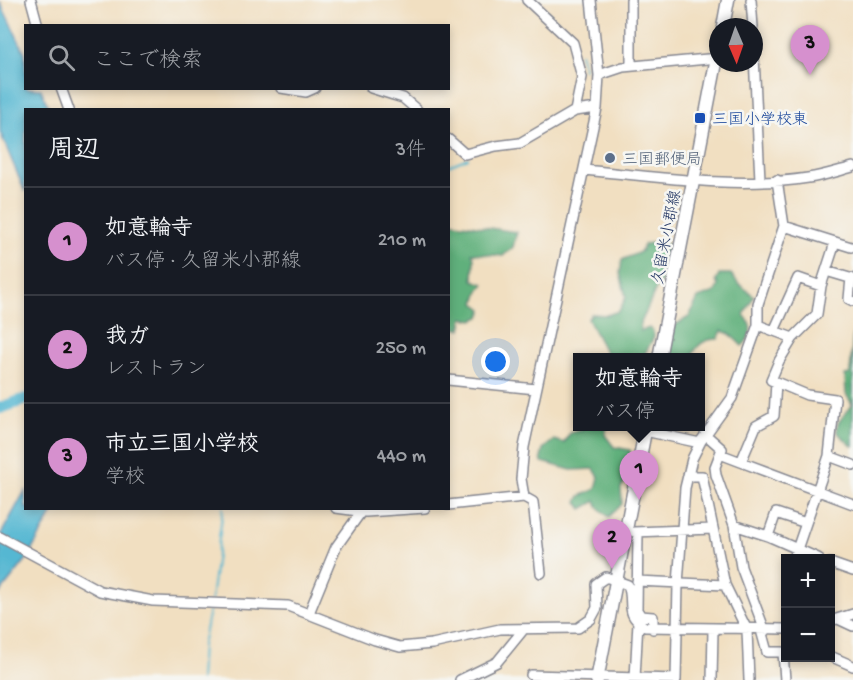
<!DOCTYPE html>
<html lang="ja">
<meta charset="utf-8">
<style>
body{margin:0;font-family:"Gochi Hand","Klee One",sans-serif;background:#242831;color:#f1f3f6}
.controls{position:absolute;right:18px;bottom:18px;display:grid;overflow:hidden;border-radius:0px;box-shadow:0 3px 9px #0003}
.controls button{width:54px;height:54px;display:grid;place-items:center;padding:0;border:0;border-bottom:2px solid #363941;background:#171b24;color:#f1f3f6;font:30px sans-serif}
.compass{position:absolute;left:709px;top:18px;width:54px;height:54px;border-radius:50%;background:#171b24;box-shadow:0 3px 9px #0003;rotate:178deg}
.you{position:absolute;left:496px;top:362px;width:21px;height:21px;margin:-15px;border:4px solid #fff;border-radius:50%;background:#1a73e8;box-shadow:0 0 0 9px #1a73e833}
.badge{display:grid;place-items:center;width:39px;height:39px;border-radius:50%;background:#d690ce;color:#111;font-size:20px;font-weight:700}
.pin{position:absolute;translate:-50% -50px;filter:drop-shadow(0 2px 3px #0008)}
.pin::after{content:'';position:absolute;top:32px;width:21px;height:18px;background:inherit;clip-path:polygon(0 0,100% 0,50% 100%)}
.popup{position:absolute;left:573px;top:353px;width:132px;height:78px;box-sizing:border-box;display:grid;place-content:center;border-radius:0px;background:#171b24;filter:drop-shadow(0 2px 4px #0005);font-size:20px;white-space:nowrap;color:#9ea1a6}
.popup b{font-size:22px;color:#f1f3f6}
.popup::after{content:'';position:absolute;left:50%;top:100%;margin-left:-12px;border:12px solid transparent;border-top-color:#171b24}
.list{margin:0;padding:0;list-style:none}
h2{display:flex;justify-content:space-between;align-items:center;height:78px;margin:0;padding:0 24px;font-size:26px}
h2 small{font-size:20px;font-weight:400;color:#9ea1a6}
.list li{display:grid;grid-template-columns:39px 1fr auto;gap:18px;align-items:center;box-sizing:border-box;height:108px;padding:0 24px;border-top:2px solid #363941}
.list b{display:block;font-size:22px;white-space:nowrap}
.list p{margin:0;font-size:20px;white-space:nowrap;color:#9ea1a6}
.list em{font-size:20px;font-style:normal;color:#9ea1a6}
.icon{flex:none;width:33px;height:33px;fill:none;stroke:currentColor;stroke-width:2;stroke-linecap:round;stroke-linejoin:round}
.map{position:relative;flex:none;width:853px;height:680px;overflow:hidden}
.search{position:absolute;background:#171b24;box-shadow:0 3px 9px #0003;left:24px;top:24px;width:426px;height:66px;display:flex;align-items:center;gap:15px;box-sizing:border-box;padding:0 21px;border-radius:0px;color:#9ea1a6;font-size:22px}
.panel{position:absolute;background:#171b24;box-shadow:0 3px 9px #0003;left:24px;top:108px;width:426px;height:402px;border-radius:0px}
.map>svg:first-child{display:block}
</style>
<div class="map">
<svg width="853" height="680" viewBox="0 0 853 680">
<rect width="100%" height="100%" fill="#f6f6f2"/>
<filter id="ink" filterUnits="userSpaceOnUse"><feTurbulence type="fractalNoise" baseFrequency=".0167" numOctaves="2"/><feDisplacementMap in="SourceGraphic" scale="12" xChannelSelector="R" yChannelSelector="G"/><feConvolveMatrix kernelMatrix="1 2 1 2 8 2 1 2 1" color-interpolation-filters="sRGB"/></filter>
<filter id="wash" filterUnits="userSpaceOnUse"><feTurbulence type="fractalNoise" baseFrequency=".008" numOctaves="4" result="noise"/><feDisplacementMap in="SourceGraphic" scale="24" xChannelSelector="R" yChannelSelector="G"/><feGaussianBlur stdDeviation="1.35" result="paint"/><feColorMatrix in="noise" values="0 0 0 0 0 0 0 0 0 0 0 0 0 0 0 0 0 1.4 0 .05"/><feComposite in="paint" operator="in"/></filter>
<g filter="url(#wash)">
<rect width="100%" height="100%" fill="#f1dfc1"/>
<path fill="#60b07c" stroke="#3e706d" stroke-width="1.5" d="M449,222L517,232L513,247L503,256L472,253L474,258L473,280L484,284L479,291L475,303L483,309L480,317L473,320L463,318L461,329L449,328Z
M660,242L670,245L664,278L656,289L640,325L641,331L649,328L653,331L654,337L643,357H608L588,319L591,314L607,315L619,311L626,297L620,273L622,260L640,252L645,244Z
M719,274H731L738,283L754,296L744,315C753,324 753,337 742,346L730,334L722,331L718,339C704,339 698,344 691,357H667L666,346L671,332L675,325L689,317L698,298L715,292L718,286L716,281Z
M853,332V446H852L837,432L838,423L852,404L846,394L845,375L850,374Z
M585,427H607L605,435L614,447L630,450L631,456L625,469L628,476L621,488L622,504L609,517L598,507L596,501L582,509L577,502L580,496L596,489L599,477L594,469L571,470L542,462L541,458L543,449L554,440L564,443L570,433L582,430Z"/>
<path fill="#54b7d2" stroke="#387398" stroke-width="1.5" d="M0,2L25,53L26,88L41,89L49,109L26,110L25,192L0,132Z
M25,491L26,508L55,509L26,560L0,593V536Z"/>
<g fill="none" stroke-linecap="round" stroke-linejoin="round">
<path stroke="#54b7d2" stroke-width="2" d="M543,9L563,27
M580,54L584,69
M448,166L468,158
M211,600L223,508
M200,680L202,645L210,606"/>
<path stroke="#54b7d2" stroke-width="12" d="M0,408L26,399"/>
</g>
</g>
<g filter="url(#ink)">
<g fill="none" stroke-linecap="round" stroke-linejoin="round">
<defs>
<path id="minor" d="M31,0L38,26
M527,0L573,43L582,77L575,111
M751,0L753,27
M754,56L760,180
M631,66V0
M599,75L623,67L718,58
M61,88L69,110
M281,88L306,92L315,88
M371,88L403,98L417,110
M448,139L465,154L496,146L520,143L575,111L597,108
M585,170C657,177 736,189 808,178C823,176 838,171 853,167
M784,226L851,247
M826,271L853,279
M851,278L849,299L853,301
M758,325L793,338
M774,331L798,278L821,286
M448,380L536,389
M776,382L774,416L756,426L741,462L853,504
M645,431L700,443
M705,434L722,449L720,454L741,462
M720,454L715,467L716,475L734,525L741,567L765,631
M829,456L853,465
M689,476H702L725,585L747,630L749,680
M524,497L521,479L524,447L597,108L599,75L591,0
M448,505L524,497L533,502L541,573
M336,508L366,512L425,508
M734,525L768,536L818,558
M634,532L713,529
M638,532L637,610L641,616L653,617V629
M768,536L776,513L806,523
M0,537L100,591L153,601L288,606L375,640L400,647L432,644L500,629L578,628L591,619L597,608L596,584L606,577L628,585C635,603 623,613 645,627L786,629
M794,558L829,456L835,399L807,395L771,380L779,361L793,338L817,314L821,286L835,243
M830,563L853,571
M637,581L725,585
M309,613L336,547L361,512
M838,619L853,626
M830,621L853,614
M761,630L767,652H783L785,680
M830,656L853,666
M531,675L676,679
M635,678L638,622
M460,680L497,662L524,629
M676,680L678,584L685,488L692,459L701,441L732,398L758,325V304L784,226L777,180
M712,680L713,630"/>
<path id="major" d="M723,27L728,0
M659,358L718,52
M597,680L646,426"/>
</defs>
<use href="#minor" stroke="#868790" stroke-width="12"/>
<use href="#major" stroke="#868790" stroke-width="15"/>
<use href="#minor" stroke="#fff" stroke-width="9"/>
<use href="#major" stroke="#fff" stroke-width="12"/>
</g>
</g>
<rect fill="#1a4fb4" stroke="#f6f6f2" stroke-width="2" x="694" y="112" width="12" height="12" rx="3"/>
<circle fill="#5c6f8a" stroke="#f6f6f2" stroke-width="2" cx="610" cy="158" r="6"/>
<g text-anchor="middle" stroke-width="5" stroke-linejoin="round" paint-order="stroke">
<g font-size="16" fill="#164399" stroke="#f6f6f2" text-anchor="start">
<text x="712" y="124">三国小学校東</text>
</g>
<g font-size="16" fill="#4e5e75" stroke="#f6f6f2" text-anchor="start">
<text x="622" y="164">三国郵便局</text>
</g>
<g font-size="16" fill="#1b2f5e" stroke="#f6f6f2">
<text transform="translate(665 237) rotate(-79)" y="6">久留米小郡線</text>
</g>
</g>
</svg>
<div class="controls">
<button>+</button>
<button>−</button>
</div>
<svg class="compass" viewBox="-18 -18 36 36"><path d="M0-13l5 13h-10z" fill="#e53935"/><path d="M0 13l5-13h-10z" fill="#9ea1a6"/></svg>
<div class="you"></div>
<div class="pin badge" style="left:639px;top:500px">1</div>
<div class="popup"><b>如意輪寺</b>バス停</div>
<div class="pin badge" style="left:612px;top:569px">2</div>
<div class="pin badge" style="left:810px;top:75px">3</div>
<div class="search"><svg class="icon" aria-label="search" viewBox="0 0 24 24"><circle cx="10" cy="10" r="6"/><path d="M15 15l6 6"/></svg>ここで検索</div>
<section class="panel">
<h2>周辺<small>3件</small></h2>
<ul class="list">
<li><span class="badge">1</span><div><b>如意輪寺</b><p>バス停 · 久留米小郡線</p></div><em>210 m</em></li>
<li><span class="badge">2</span><div><b>我ガ</b><p>レストラン</p></div><em>250 m</em></li>
<li><span class="badge">3</span><div><b>市立三国小学校</b><p>学校</p></div><em>440 m</em></li>
</ul>
</section>
</div>
